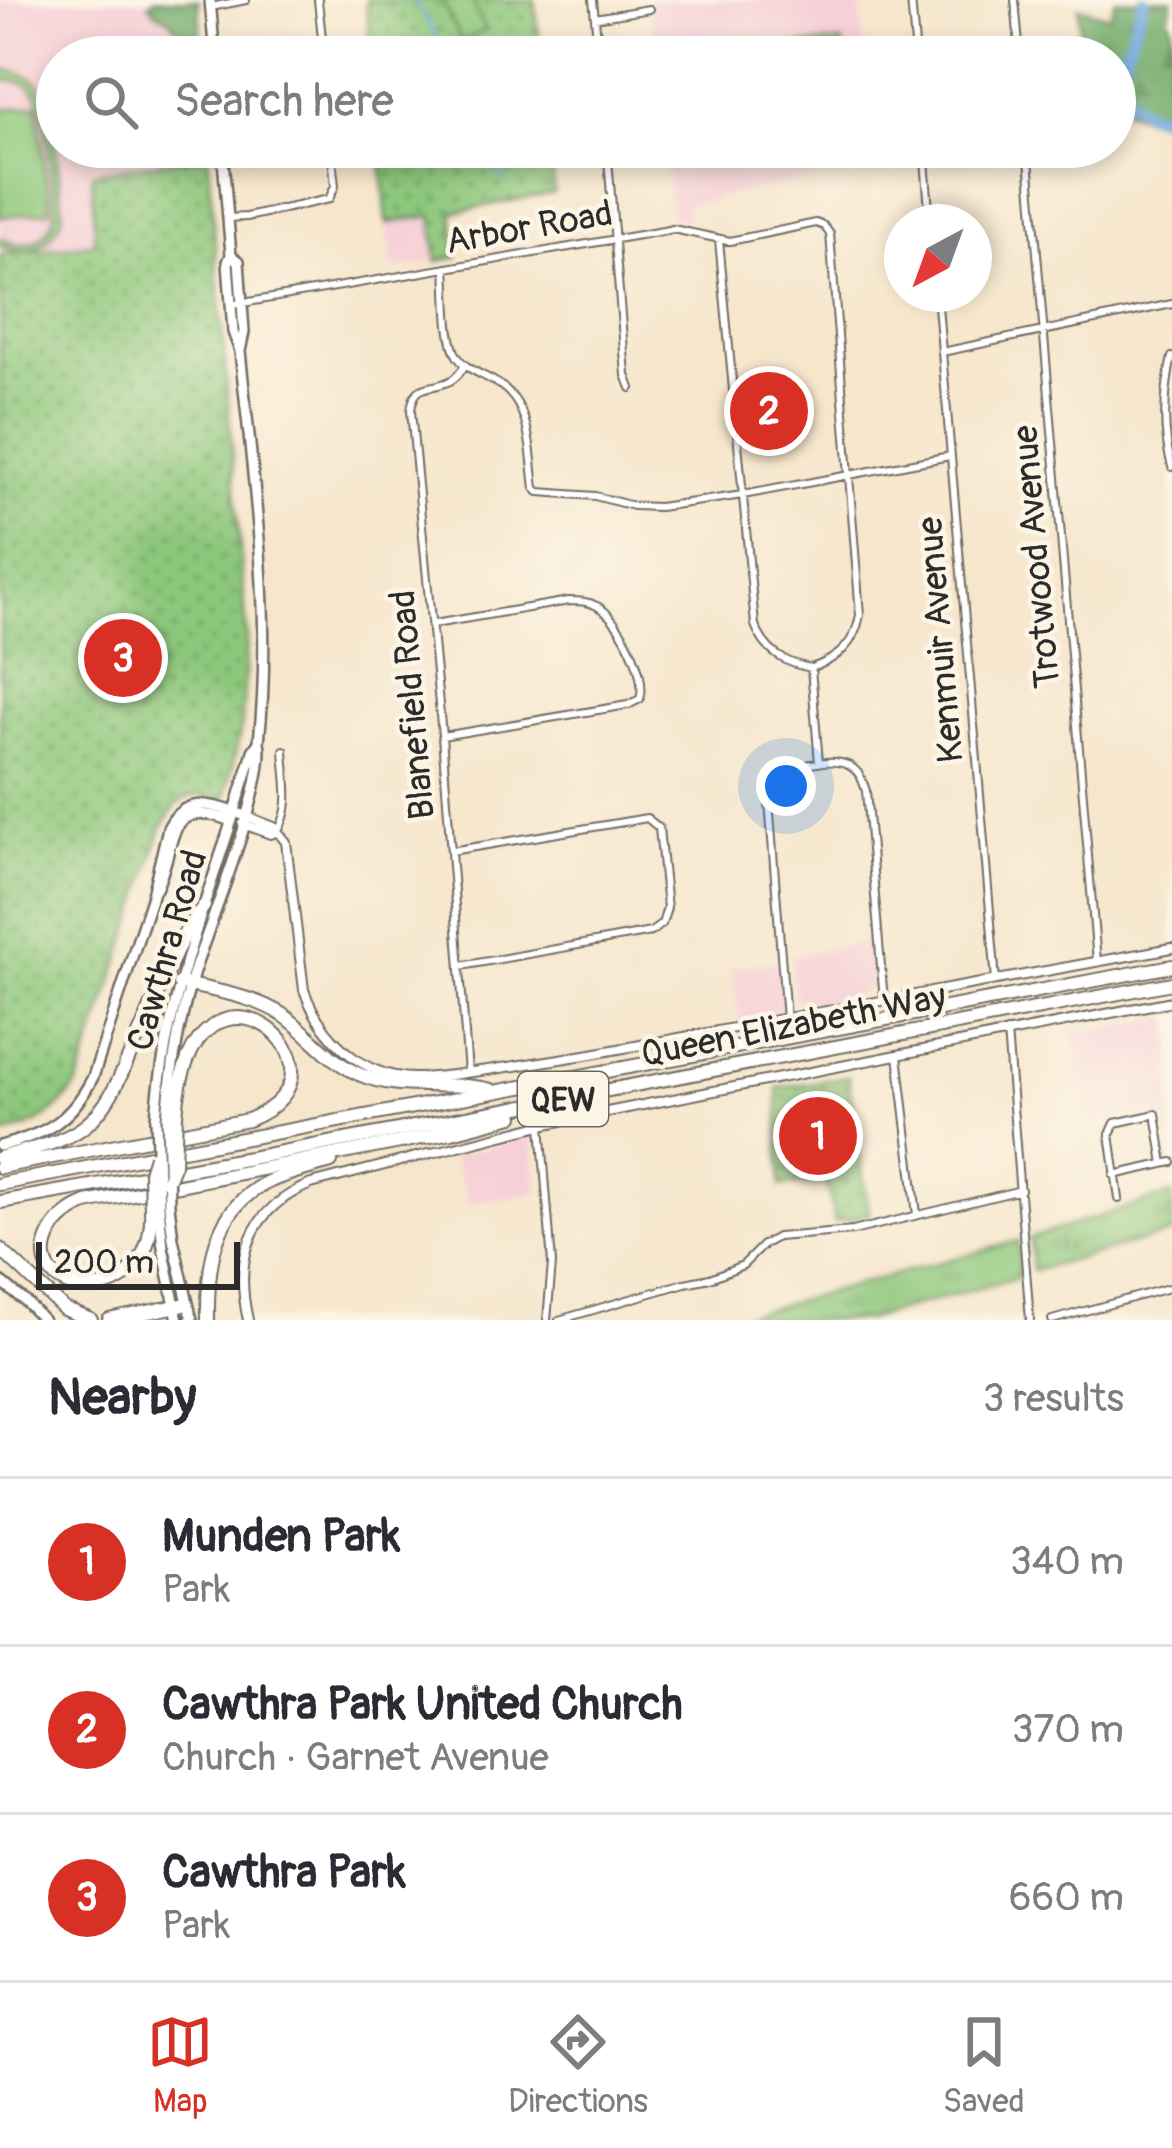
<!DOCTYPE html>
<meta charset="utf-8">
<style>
body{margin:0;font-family:Pangolin,sans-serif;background:#f2f2f3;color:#2b2b33}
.compass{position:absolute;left:884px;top:204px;width:108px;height:108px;border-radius:50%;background:#fff;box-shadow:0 6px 18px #0003;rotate:221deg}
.scale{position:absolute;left:36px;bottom:30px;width:204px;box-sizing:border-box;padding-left:12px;border:6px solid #2b2b2b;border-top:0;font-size:33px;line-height:42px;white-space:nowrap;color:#2b2b2b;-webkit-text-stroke:9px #fcf5e5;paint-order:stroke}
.you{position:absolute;left:786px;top:786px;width:42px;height:42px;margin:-30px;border:9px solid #fff;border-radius:50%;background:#1a73e8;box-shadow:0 0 0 18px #1a73e833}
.badge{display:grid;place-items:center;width:78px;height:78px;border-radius:50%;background:#d93025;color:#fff;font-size:39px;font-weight:700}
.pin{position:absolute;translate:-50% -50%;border:6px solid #fff;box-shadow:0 3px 12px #0006}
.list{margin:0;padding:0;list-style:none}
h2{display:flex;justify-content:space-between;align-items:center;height:156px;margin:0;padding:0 48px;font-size:51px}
h2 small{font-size:39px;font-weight:400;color:#7c7c81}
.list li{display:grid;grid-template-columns:78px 1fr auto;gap:36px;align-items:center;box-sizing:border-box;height:168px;padding:0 48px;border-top:3px solid #e1e1e2}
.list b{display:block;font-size:45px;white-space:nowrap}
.list p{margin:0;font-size:39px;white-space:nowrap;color:#7c7c81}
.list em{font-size:39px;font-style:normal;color:#7c7c81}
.icon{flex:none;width:66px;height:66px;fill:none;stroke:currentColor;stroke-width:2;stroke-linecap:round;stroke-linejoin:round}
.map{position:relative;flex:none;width:1172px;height:1320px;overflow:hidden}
.search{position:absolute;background:#fff;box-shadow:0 6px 18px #0003;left:36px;right:36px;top:36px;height:132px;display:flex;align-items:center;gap:30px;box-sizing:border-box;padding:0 42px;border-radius:66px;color:#7c7c81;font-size:45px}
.sheet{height:660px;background:#fff}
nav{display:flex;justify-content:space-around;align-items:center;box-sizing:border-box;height:168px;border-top:3px solid #e1e1e2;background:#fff;font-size:33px;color:#7c7c81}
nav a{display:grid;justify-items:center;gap:6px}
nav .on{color:#d93025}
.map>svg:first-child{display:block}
</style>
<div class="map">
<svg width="1172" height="1320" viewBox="0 0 1172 1320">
<defs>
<pattern id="grass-tufts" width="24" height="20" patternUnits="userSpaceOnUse" patternTransform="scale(3)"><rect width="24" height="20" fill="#8dc77b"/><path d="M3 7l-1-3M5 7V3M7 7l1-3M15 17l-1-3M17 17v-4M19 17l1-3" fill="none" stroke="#73a265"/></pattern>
<pattern id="forest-firs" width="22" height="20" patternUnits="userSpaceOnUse" patternTransform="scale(3)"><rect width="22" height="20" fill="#72ac6b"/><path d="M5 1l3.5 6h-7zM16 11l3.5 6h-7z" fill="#5e8c58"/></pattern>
<pattern id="park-dots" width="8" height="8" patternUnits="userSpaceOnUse" patternTransform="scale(3)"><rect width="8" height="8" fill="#8dc77b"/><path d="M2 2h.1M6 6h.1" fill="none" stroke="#73a265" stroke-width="1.8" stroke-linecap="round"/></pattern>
</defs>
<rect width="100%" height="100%" fill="#fcf5e5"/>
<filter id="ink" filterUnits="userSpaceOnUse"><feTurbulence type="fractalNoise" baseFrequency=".00833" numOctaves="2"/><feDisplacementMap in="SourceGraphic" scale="24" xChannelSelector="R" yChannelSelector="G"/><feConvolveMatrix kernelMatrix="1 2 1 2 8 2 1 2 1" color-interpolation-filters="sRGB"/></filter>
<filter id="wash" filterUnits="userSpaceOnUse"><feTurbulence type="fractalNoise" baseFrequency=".004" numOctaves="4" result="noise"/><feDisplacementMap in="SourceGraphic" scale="48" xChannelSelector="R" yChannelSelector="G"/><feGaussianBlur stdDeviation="2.7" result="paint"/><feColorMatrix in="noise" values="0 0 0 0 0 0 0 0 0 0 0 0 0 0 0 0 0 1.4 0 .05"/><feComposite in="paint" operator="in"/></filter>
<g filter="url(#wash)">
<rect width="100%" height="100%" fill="#f6e6cc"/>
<path fill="#f6cfd7" d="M0,0H198L204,57H57V147H208V155L92,173L96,243L0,255Z
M649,0H859L865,57H655Z
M664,147H874L877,168L773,186L686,205V221L671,219Z
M432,215L437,261L392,270L387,223Z
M871,942L873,982L858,995L811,1005L794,996L791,956Z
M778,962L785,1017L739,1023L732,967Z
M1172,1017V1118L1162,1120L1158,1111L1091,1121L1073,1033Z
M532,1136L538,1193L467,1204L463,1184L452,1157Z"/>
<path fill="url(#grass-tufts)" stroke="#5c7953" stroke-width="3" d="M1172,1194V1233L1032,1271L1030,1238Z
M1018,1241L1020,1277L865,1320H727Z"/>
<path fill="url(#forest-firs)" stroke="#4e6c4b" stroke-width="3" d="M154,0H198L203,53L195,57L171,21L155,11L149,4Z
M1115,0H1172L1168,17L1172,26V49L1167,81L1172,96V113L1159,121L1115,107V57H1074L1080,38L1079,7L1110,16Z"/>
<path fill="url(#park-dots)" stroke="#5c7953" stroke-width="3" d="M366,0H535L541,57H371Z
M380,147H550L554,193L453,212L457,257L437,261L432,216L387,223Z
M208,155L247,636L242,723L225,800L199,795L187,798L177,804L162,826L138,907L78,1083C59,1114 35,1127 0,1136V255L95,243L92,173Z
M848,1076L869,1215L835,1222L826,1183L781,1186L778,1088Z"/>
<path fill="#8dc77b" stroke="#5c7953" stroke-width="3" d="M442,0H472L485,30L461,41Z
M842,42L844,57H777L776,47Z
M9,70C18,72 28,74 36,81C56,99 59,187 63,216C51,245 30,259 0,246V238C25,251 46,242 55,215C52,192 47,106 35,92C26,81 13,79 0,81V72Z
M37,105L50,211L0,217V110Z"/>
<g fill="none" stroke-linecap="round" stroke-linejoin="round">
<path stroke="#6fa8de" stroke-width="3" d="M414,0L432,30L441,57
M478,147L505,181"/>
<path stroke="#6fa8de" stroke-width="12" d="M1144,0L1117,77C1134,110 1137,111 1172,120"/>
</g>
</g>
<g filter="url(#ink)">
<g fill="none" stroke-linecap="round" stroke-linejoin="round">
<defs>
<path id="minor" d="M318,0L324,57
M593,0L599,57
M911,0L916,57
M1015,0L1020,57
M211,7L246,0
M595,18L649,9
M607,147L626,375L631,388
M924,147L930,222
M1028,147L1097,962
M228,218L247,217L329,199L335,186L331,147
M719,240L755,625C765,652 784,663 811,668
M446,268C448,292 446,331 455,352C463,370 484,374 500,385C532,407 530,452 535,488L539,492L595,496L633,506L659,507L743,495L950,456
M937,294L996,981
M231,305L663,231L673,229L730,241L816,223L824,226L830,234L860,615C855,644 838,659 811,668
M942,352L1172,304
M1172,357C1164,393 1162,431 1172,467
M465,366C460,372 457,378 450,381C429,391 414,381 411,411L442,736L468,1073
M434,624L569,601C579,601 588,601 597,606C620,618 648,675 640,699L628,705L442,736
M811,668L819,763
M277,831C294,809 285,777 284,750
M451,851L647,818L659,828L667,908L662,924L651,932L461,966
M786,1019L769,801C771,794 772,789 777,783C789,765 831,756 850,766C860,772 863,781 866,791L884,1001
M1007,1032L1030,1320
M898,1055L917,1215
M541,1125L552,1264L547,1320
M1114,1175L1172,1162
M1119,1199L1110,1134L1115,1123L1156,1114L1164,1164
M559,1320L685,1283L710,1278L743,1265L763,1245L777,1237L853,1231L1021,1190
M1052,1320L1172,1287"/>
<path id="tertiary" d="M246,816L274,827L286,842L304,990C321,1037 361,1077 414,1078C436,1078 458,1074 480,1071C517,1066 554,1060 591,1054L1172,948
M243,824L271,834L277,831
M248,1320C234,1259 248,1209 311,1184L541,1125L1172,1001"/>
<path id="secondary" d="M210,0L215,57
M231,255L239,261L244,332L240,351
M156,889C178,843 163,796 232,821
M167,1117C171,1067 179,1020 194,972C209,924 268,782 259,742C273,612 253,480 240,351L233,332L228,262L231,255L222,147
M156,1119C165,990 219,874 253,751L259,742
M0,1146C46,1134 71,1121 93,1077L151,899L168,828C185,793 216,806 246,816
M169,1205L173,1239L192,1320
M159,1207L163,1247L178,1320
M0,1281L26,1302L43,1320"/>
<path id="motorway" d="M179,983C214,991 256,996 286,1017C312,1036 331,1063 361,1075C403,1093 448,1079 491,1090
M0,1158C30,1148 61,1145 86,1125C110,1106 122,1072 134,1046C152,1006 169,966 188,927L204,906
M0,1167L248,1120C374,1071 192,920 176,1115
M0,1184L1172,966
M0,1202L261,1156L1172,983
M151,1208C157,1320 14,1300 51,1232C59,1218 71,1209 86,1203L452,1132L513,1116
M0,1249L64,1309L91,1320
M109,1320L187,1304
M208,1320C207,1265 213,1209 268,1182C288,1173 311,1168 331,1162"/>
</defs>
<use href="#minor" stroke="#726c63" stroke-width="10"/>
<use href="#tertiary" stroke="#726c63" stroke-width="12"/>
<use href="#secondary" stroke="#726c63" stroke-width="14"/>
<use href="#motorway" stroke="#726c63" stroke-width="16"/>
<use href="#minor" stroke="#fff" stroke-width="6"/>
<use href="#tertiary" stroke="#fff" stroke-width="8"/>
<use href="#secondary" stroke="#fff" stroke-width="9"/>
<use href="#motorway" stroke="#fff" stroke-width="12"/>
<defs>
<path id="secondary-bridge" d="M167,1117L169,1205
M156,1119L159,1207"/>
<path id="motorway-bridge" d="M167,1181L174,1164L176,1115
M151,1208L150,1172L155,1156"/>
</defs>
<use href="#secondary-bridge" stroke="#726c63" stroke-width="14" stroke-linecap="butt"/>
<use href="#motorway-bridge" stroke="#726c63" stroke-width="16" stroke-linecap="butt"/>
<use href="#secondary-bridge" stroke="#fff" stroke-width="9"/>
<use href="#motorway-bridge" stroke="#fff" stroke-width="12"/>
</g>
</g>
<g text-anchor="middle" stroke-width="9" stroke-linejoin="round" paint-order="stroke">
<rect fill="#fcf5e5" stroke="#6a6863" stroke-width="3" x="518" y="1072" width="90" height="54" rx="9"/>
<g font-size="33" font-weight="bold" fill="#2b2b2b">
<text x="563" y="1111">QEW</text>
</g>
<g font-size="36" fill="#2b2b2b" stroke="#fcf5e5">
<text transform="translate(529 226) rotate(-10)" y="13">Arbor Road</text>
<text transform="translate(1035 557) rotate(-95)" y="13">Trotwood Avenue</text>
<text transform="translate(939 640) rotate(-95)" y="13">Kenmuir Avenue</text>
<text transform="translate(411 705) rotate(-95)" y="13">Blanefield Road</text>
<text transform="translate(166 950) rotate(-74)" y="13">Cawthra Road</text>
<text transform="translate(793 1024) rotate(-11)" y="13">Queen Elizabeth Way</text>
</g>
</g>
</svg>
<svg class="compass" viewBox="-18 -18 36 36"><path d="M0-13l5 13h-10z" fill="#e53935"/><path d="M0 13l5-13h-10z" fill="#7c7c81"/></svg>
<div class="scale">200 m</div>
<div class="you"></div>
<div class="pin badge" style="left:818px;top:1136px">1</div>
<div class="pin badge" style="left:769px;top:411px">2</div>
<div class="pin badge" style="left:123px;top:658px">3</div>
<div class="search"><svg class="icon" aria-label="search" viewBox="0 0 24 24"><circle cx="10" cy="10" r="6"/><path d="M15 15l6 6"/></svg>Search here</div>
</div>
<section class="sheet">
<h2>Nearby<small>3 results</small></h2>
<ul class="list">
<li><span class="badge">1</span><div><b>Munden Park</b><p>Park</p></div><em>340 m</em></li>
<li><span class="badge">2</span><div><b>Cawthra Park United Church</b><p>Church · Garnet Avenue</p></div><em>370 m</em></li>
<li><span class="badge">3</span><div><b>Cawthra Park</b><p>Park</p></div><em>660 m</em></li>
</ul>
</section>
<nav>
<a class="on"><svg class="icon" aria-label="map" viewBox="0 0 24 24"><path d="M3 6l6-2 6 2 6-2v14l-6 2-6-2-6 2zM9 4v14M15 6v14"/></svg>Map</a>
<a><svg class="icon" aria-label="directions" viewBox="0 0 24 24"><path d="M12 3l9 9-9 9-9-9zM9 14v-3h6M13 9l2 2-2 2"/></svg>Directions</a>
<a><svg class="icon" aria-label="saved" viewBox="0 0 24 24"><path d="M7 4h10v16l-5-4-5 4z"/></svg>Saved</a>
</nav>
